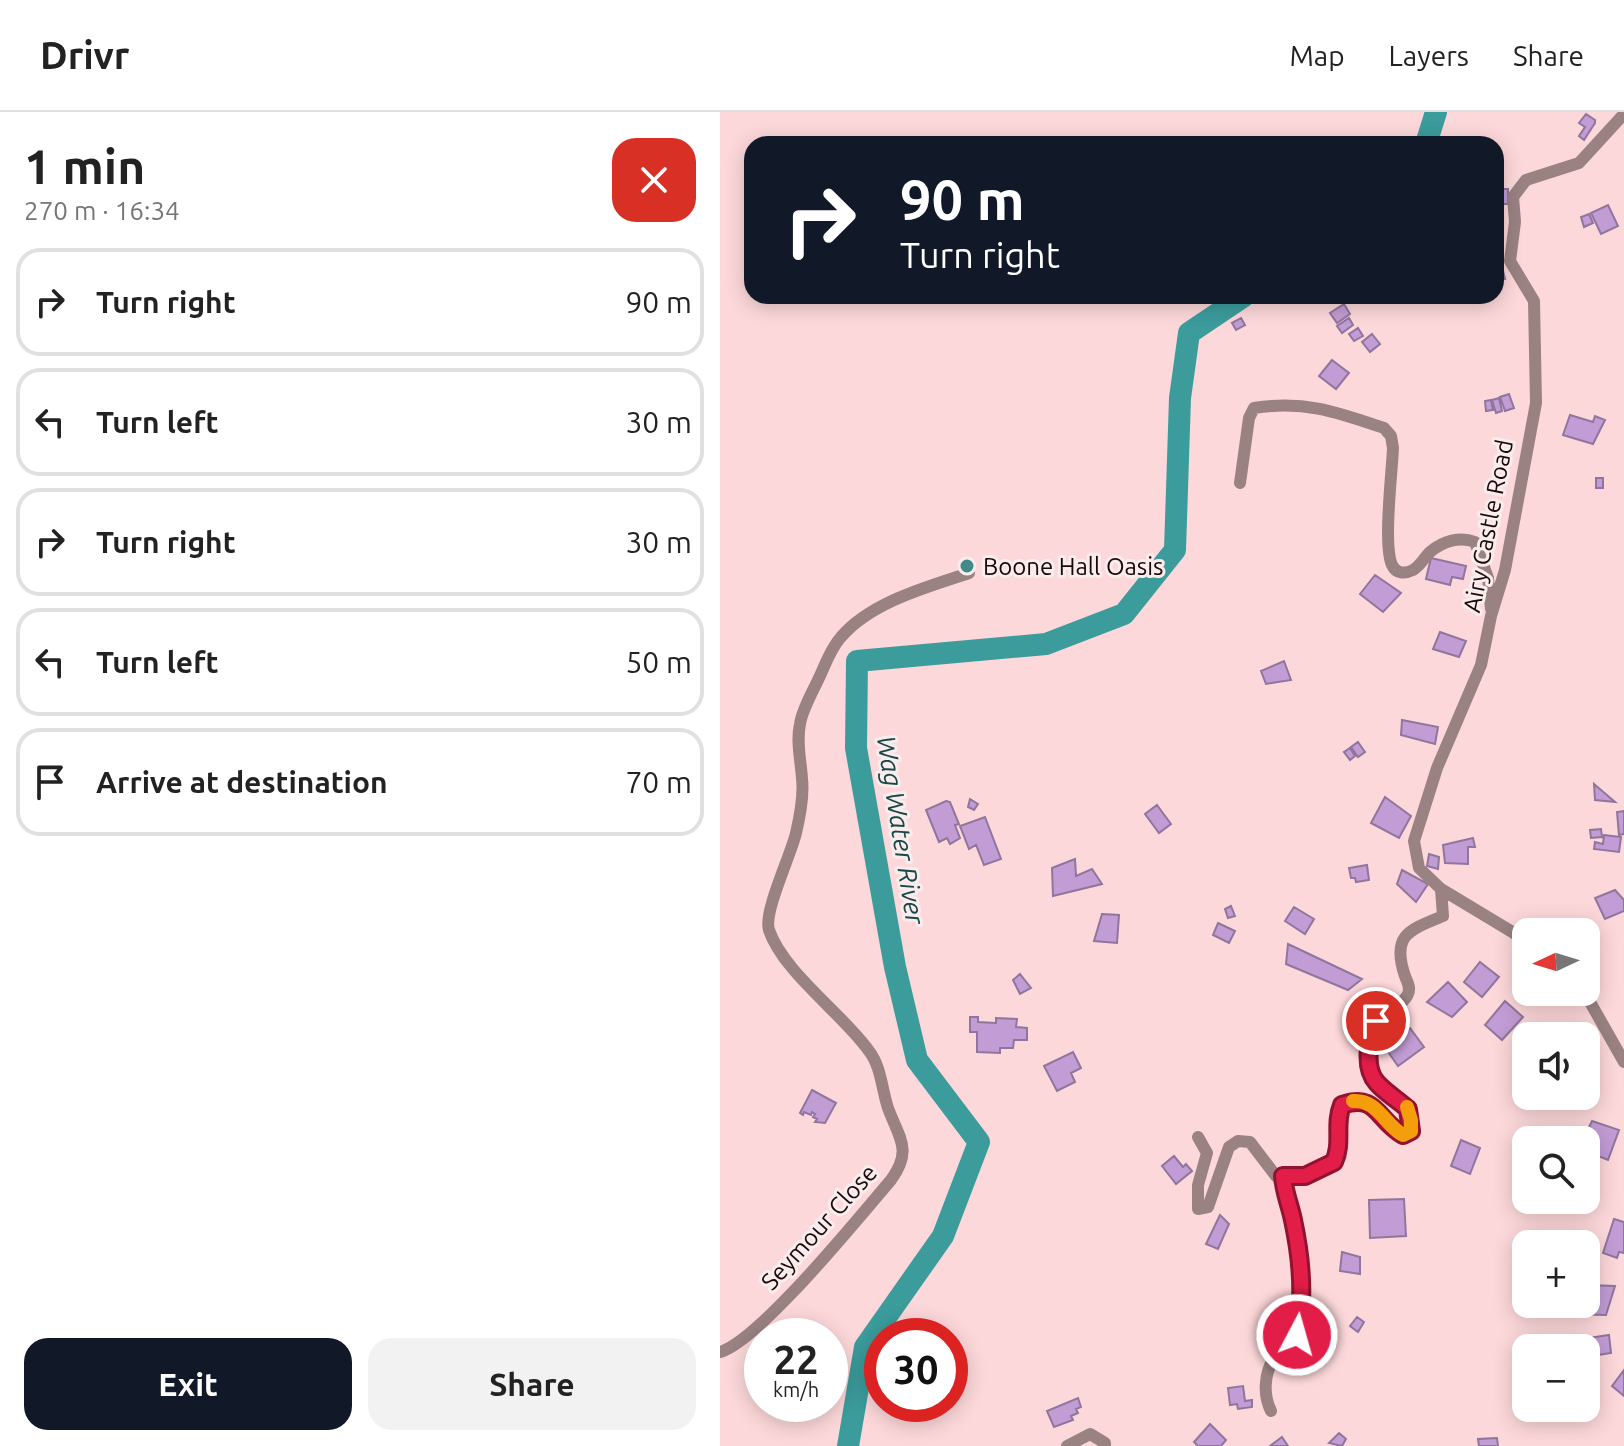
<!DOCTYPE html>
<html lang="en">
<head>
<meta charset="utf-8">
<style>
	:root { --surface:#fff; --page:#f2f2f2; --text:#222; --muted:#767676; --line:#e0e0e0; --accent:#111827 }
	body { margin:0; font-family:Ubuntu,sans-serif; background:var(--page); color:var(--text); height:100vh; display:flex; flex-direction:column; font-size:30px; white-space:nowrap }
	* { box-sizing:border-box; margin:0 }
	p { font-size:26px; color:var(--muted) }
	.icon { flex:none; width:44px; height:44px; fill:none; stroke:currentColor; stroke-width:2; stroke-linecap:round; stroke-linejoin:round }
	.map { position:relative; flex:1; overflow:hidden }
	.sheet { display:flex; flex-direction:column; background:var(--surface); width:720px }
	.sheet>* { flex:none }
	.hud { position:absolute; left:24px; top:24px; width:760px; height:168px; border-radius:24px; box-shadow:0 4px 20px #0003; background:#111827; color:#fff; overflow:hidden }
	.needle { width:52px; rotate:266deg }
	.controls { position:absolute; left:792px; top:806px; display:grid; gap:16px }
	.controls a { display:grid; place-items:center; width:88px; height:88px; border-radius:16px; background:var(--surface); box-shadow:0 4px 20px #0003; font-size:40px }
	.speed { position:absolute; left:24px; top:1206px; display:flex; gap:16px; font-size:40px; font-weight:700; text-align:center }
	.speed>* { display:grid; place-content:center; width:104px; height:104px; border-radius:50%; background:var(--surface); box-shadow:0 4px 20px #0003; line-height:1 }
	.speed small { font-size:20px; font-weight:400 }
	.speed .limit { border:12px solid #d22; background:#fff; color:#111 }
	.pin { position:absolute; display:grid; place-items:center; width:68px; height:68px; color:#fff; margin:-34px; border:4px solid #fff; border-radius:50%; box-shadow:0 2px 8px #0007 }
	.me { position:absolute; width:88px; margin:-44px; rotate:6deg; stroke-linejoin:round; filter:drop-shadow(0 0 6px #0008) }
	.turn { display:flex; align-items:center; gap:28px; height:168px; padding:0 24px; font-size:36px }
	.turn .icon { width:104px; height:104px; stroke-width:2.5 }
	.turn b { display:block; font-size:56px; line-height:68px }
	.round { display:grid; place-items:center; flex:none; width:84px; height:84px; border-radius:24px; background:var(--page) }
	.summary { display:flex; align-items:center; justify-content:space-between; height:136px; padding:0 24px }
	h1 { font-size:48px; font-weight:700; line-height:60px }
	.button { display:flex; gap:16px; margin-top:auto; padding:16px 24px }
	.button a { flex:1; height:92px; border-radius:24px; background:var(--accent); color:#fff; font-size:32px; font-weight:700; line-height:92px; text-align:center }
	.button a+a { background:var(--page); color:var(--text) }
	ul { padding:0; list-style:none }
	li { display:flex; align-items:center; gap:24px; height:108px; margin:0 16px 12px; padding:0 8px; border:4px solid var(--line); border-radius:24px }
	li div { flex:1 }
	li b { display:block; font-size:30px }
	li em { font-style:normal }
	header { display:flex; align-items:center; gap:48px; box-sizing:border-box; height:112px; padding:0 40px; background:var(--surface); border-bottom:2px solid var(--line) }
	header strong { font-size:38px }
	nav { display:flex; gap:44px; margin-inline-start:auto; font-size:28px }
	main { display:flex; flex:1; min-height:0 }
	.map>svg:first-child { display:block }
</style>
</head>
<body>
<header>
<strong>Drivr</strong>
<nav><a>Map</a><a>Layers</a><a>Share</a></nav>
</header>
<main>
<section class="sheet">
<div class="summary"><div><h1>1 min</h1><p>270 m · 16:34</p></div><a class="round" style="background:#d93025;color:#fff"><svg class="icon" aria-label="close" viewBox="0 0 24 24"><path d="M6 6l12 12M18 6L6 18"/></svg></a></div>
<ul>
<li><svg class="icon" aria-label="right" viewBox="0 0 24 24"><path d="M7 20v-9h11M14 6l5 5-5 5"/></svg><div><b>Turn right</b></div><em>90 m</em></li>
<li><svg class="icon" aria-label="left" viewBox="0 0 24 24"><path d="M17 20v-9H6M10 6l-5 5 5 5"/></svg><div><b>Turn left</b></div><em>30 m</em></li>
<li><svg class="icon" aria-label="right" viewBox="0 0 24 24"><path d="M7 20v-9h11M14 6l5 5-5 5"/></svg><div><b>Turn right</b></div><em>30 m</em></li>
<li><svg class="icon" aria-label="left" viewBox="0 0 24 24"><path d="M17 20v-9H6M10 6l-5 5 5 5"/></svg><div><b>Turn left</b></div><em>50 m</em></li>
<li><svg class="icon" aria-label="arrive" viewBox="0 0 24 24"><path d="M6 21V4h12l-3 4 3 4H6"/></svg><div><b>Arrive at destination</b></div><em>70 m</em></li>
</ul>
<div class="button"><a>Exit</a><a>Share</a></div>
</section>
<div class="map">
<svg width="904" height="1334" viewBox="0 0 904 1334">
	<rect width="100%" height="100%" fill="#fdd8da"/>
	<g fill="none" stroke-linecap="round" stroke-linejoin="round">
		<path stroke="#3c9c9c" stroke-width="22" d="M 706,32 L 716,0
			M 128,1334 L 145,1235 L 223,1124 L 259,1030 L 197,948 L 175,855 L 136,636 L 137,549 L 326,532 L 404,502 L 455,438 L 460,286 L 469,221 L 524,184"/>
	</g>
	<path fill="#c29cd4" stroke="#90759d" stroke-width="2" d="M 866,2 L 875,8 L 875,11 L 864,28 L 859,24 L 865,15 L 859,11 Z
		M 776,77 L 788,77 L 788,92 L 776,92 Z
		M 888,93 L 898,114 L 881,122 L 871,101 Z
		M 869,102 L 873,111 L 864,115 L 861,105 Z
		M 776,105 L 781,105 L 780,137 L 776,137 Z
		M 780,146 L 785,167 L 776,169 L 776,147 Z
		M 624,192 L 630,202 L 617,211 L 610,201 Z
		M 521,206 L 525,213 L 516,218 L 512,211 Z
		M 629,206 L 633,213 L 622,221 L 617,214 Z
		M 638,216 L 643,224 L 634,229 L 629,222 Z
		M 652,222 L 660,232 L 650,240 L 642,230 Z
		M 612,248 L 629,261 L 616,277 L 599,264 Z
		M 789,282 L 794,296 L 785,299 L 780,285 Z
		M 779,286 L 782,299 L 776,301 L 772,288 Z
		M 771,288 L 773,298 L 766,299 L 765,289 Z
		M 850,303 L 873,310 L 875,304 L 885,308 L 873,332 L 843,323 Z
		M 876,366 L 883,366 L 883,376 L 876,376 Z
		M 711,446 L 746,454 L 743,467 L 732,465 L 730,473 L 706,467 Z
		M 655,463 L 681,481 L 663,500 L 640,482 Z
		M 720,520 L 746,529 L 739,545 L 713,537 Z
		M 564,549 L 571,568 L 546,572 L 541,559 Z
		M 682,608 L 718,615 L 715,632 L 681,623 Z
		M 638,630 L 645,640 L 638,645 L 631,635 Z
		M 630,636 L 635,644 L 630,648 L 624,640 Z
		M 874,672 L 895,690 L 875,688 Z
		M 665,685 L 691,704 L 679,726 L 651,711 Z
		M 250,687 L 258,692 L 254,698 L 248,695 Z
		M 226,689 L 230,690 L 239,712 L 235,713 L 240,726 L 230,732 L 227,726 L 219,730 L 206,698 Z
		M 437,693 L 451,712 L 439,721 L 425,702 Z
		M 904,699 L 904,722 L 899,723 L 897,700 Z
		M 265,705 L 281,747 L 264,753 L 256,733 L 249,737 L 240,714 Z
		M 881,717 L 882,725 L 871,726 L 870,718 Z
		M 884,723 L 901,725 L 899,740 L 874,737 L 875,730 L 883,732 Z
		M 753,726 L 755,735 L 748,735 L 748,752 L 725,751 L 723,733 Z
		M 709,742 L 719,745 L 718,757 L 707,754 Z
		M 355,747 L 356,764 L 372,757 L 382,772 L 333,784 L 332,756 Z
		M 647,753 L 649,768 L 636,770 L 635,766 L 631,766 L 629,756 Z
		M 682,758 L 708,772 L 696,790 L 677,772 Z
		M 895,778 L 904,788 L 904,799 L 885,807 L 875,786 Z
		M 511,794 L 515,804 L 508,806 L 505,797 Z
		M 574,795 L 594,807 L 585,822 L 565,809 Z
		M 382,802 L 399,803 L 397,831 L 374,829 Z
		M 498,811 L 515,819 L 509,831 L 493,823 Z
		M 568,832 L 642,867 L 628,878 L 566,852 Z
		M 760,850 L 779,865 L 762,885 L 744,870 Z
		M 300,862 L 311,876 L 300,882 L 293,868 Z
		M 728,870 L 747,890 L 732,905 L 707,890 Z
		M 785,889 L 803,905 L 782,928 L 765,913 Z
		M 250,905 L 258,905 L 258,910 L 276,911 L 276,906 L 297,907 L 296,915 L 307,916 L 307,928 L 294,928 L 293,936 L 280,936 L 280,941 L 257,940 L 257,920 L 250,920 Z
		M 827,913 L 831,924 L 806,924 L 805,921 Z
		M 690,916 L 704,935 L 678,954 L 664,934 Z
		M 353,940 L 361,956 L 351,961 L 355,970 L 337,979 L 324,954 Z
		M 92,978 L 116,991 L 105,1011 L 95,1010 L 97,1007 L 93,1005 L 95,1002 L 92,1000 L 91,1003 L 84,1000 L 83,1003 L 80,1001 Z
		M 872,1009 L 899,1018 L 888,1048 L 866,1039 L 866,1028 L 863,1028 Z
		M 741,1028 L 760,1036 L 750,1062 L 731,1054 Z
		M 454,1044 L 463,1055 L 466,1052 L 472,1059 L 456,1072 L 442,1054 Z
		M 684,1087 L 686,1124 L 650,1126 L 649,1088 Z
		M 500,1103 L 509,1112 L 498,1137 L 486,1132 Z
		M 894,1107 L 904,1110 L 904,1141 L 899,1140 L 897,1146 L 883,1141 Z
		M 622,1140 L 640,1145 L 640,1162 L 620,1159 Z
		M 866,1173 L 895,1174 L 886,1203 L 850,1202 L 850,1192 L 866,1192 Z
		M 637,1205 L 644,1210 L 638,1220 L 630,1214 Z
		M 608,1210 L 609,1221 L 594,1222 L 593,1211 Z
		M 889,1223 L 891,1241 L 866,1245 L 862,1227 Z
		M 904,1258 L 904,1284 L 892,1274 Z
		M 523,1274 L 525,1289 L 532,1288 L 532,1295 L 518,1297 L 517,1292 L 510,1293 L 508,1276 Z
		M 358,1286 L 361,1295 L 356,1297 L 358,1301 L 351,1304 L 353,1308 L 334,1315 L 327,1299 Z
		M 490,1312 L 506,1328 L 501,1334 L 478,1334 L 474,1330 Z
		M 619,1321 L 626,1327 L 622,1334 L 609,1331 Z
		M 562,1325 L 568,1334 L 550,1334 Z
		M 777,1326 L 778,1334 L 759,1334 L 758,1327 Z"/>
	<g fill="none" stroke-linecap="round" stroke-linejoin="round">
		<path stroke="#9a8283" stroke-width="12" d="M 520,371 L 529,306 L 534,296 C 585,288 617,300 664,316 L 671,324 L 673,336 C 672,361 663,433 672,453 C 676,462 685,462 693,458 C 700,454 704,446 710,440 C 723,429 740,424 755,430 L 768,466 L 771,497
			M 806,832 L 794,821 L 721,777 L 699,756 L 694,729 L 717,656 L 761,553 L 771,504 L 785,458 L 816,291 L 814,189 L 790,149 L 795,110 L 793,85 L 806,68 L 859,51 L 904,2
			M 858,880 L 870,890 L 904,950
			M 478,1025 L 487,1041 L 478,1073 L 478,1097 L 488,1095 L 509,1035 L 518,1029 L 530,1030 L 556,1064 C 577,1065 613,1063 619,1039 C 623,1024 615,1009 622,993 C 659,981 656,1009 683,1023 L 691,1019 L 688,997 C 679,989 661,979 654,969 C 644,953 647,918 661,905 C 669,898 684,892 688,882 C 691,875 687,870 685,864 C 671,823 689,818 723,804 L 721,777
			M 0,1240 C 39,1229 140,1104 171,1068 C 193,1038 179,1026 168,996 C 162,978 161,954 149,939 C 123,902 63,860 49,818 C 43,801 71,743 76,721 C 80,704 84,684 82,667 C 81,649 76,630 80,612 C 82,598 92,581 98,568 C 105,554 110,537 121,525 C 151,490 207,475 249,461
			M 551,1299 C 543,1283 544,1262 554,1246 C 561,1234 574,1234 578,1218 C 588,1182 579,1137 571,1101 C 569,1088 564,1077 563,1064
			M 347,1334 L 370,1322 L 385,1331 L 385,1334"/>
	</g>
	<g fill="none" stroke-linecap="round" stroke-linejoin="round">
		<g stroke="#92132f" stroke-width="20">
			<path id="route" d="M 577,1223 C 585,1185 581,1145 573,1108 C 570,1093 564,1080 563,1064 L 585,1064 L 614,1050 C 623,1030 614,1013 622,993 C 658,981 656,1008 683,1023 L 691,1019 L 688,997 C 678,988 666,981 657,971 C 643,956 649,926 656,909"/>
		</g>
		<use href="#route" stroke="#e11d48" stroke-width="14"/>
		<path stroke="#f59e0b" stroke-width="14" d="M 633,989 C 657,987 665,1013 683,1023 L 691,1019 L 691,1008 L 687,995"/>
	</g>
	<circle fill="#428a8a" stroke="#f9eced" stroke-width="3" cx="247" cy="454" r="8"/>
	<g text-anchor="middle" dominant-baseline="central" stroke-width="6" stroke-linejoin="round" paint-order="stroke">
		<g font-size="24" fill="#1b080a" stroke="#f9eced">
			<text transform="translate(768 414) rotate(-79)">Airy Castle Road</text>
			<text transform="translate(99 1115) rotate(-48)">Seymour Close</text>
		</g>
		<g font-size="24" fill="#1b080a" stroke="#f9eced" text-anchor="start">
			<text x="263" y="454">Boone Hall Oasis</text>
		</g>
		<g font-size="26" font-style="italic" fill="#1b4646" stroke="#f9eced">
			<text transform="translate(181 718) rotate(81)">Wag Water River</text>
		</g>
	</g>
</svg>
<div class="controls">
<a><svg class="needle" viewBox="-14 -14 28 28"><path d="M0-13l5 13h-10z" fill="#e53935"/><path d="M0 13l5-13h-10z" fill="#767676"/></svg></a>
<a><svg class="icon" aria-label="sound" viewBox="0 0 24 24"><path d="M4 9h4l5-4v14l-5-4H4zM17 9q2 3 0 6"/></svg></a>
<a><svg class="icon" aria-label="search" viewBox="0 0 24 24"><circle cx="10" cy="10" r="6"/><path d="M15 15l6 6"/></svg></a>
<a>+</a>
<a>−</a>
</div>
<div class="speed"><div>22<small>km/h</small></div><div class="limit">30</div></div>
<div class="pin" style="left:656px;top:909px;background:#d93025"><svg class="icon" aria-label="arrive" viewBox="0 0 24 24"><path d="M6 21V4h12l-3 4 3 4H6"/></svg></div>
<svg class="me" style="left:577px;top:1223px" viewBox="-20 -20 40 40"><circle r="17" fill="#e11d48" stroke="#fff" stroke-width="3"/><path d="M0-11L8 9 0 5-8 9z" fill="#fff"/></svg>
<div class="hud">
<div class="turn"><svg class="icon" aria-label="right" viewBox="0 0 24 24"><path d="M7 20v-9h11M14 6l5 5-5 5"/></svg><div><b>90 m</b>Turn right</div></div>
</div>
</div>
</main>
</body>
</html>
